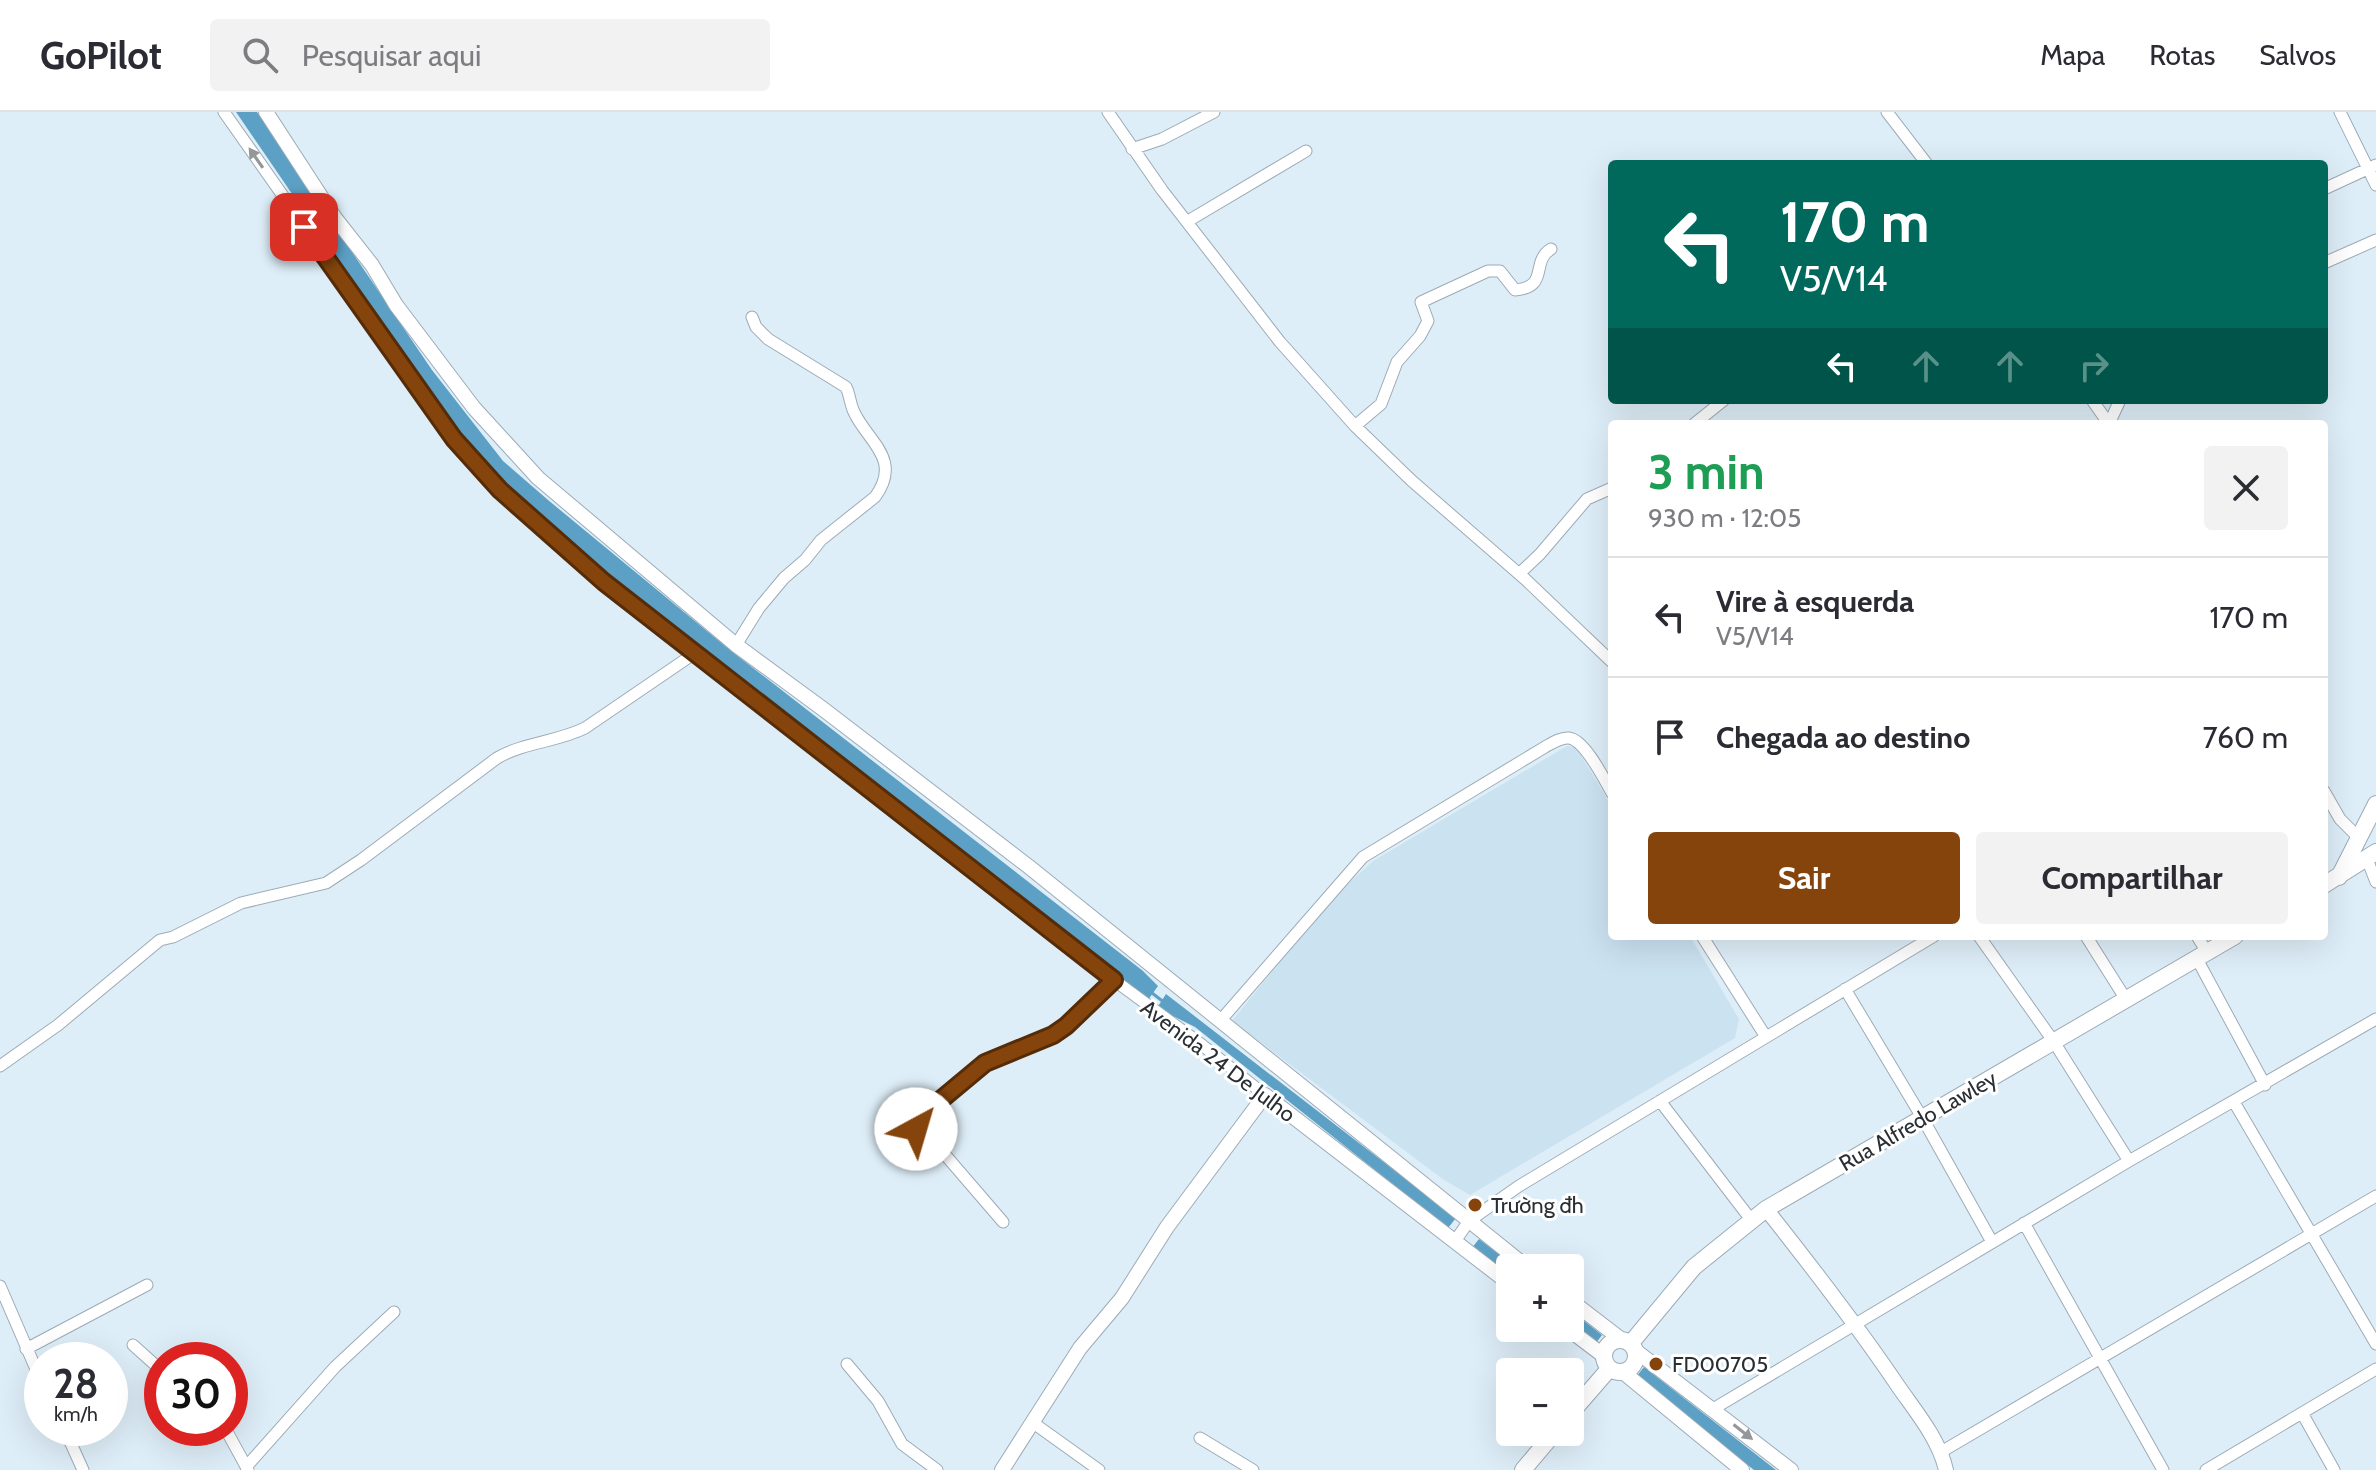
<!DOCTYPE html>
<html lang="pt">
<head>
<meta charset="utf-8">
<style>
	:root { --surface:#fff; --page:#f2f2f3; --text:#2b2b33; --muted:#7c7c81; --line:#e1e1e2; --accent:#84440c }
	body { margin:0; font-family:Cabin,sans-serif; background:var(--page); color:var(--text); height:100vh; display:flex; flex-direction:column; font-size:30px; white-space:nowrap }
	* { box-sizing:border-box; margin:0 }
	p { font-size:26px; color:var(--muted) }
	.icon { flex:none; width:44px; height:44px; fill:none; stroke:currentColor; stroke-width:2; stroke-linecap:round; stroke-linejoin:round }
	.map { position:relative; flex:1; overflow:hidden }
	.sheet { position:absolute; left:1608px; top:308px; width:720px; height:520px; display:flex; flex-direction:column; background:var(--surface); border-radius:8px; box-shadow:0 8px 32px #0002 }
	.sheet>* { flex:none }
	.hud { position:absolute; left:1608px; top:48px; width:720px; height:244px; border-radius:8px; box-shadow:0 8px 32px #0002; background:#00695c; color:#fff; overflow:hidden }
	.controls { position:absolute; left:1496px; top:1142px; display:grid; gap:16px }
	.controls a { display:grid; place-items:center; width:88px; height:88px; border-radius:8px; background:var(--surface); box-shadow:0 8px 32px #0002; font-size:40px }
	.speed { position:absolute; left:24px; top:1230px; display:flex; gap:16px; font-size:40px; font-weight:700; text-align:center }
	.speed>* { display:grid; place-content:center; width:104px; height:104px; border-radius:50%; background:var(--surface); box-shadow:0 8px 32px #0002; line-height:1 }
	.speed small { font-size:20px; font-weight:400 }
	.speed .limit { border:12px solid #d22; background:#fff; color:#111 }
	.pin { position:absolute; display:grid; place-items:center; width:68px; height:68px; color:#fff; margin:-34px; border-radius:16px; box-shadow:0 4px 12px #0006 }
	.me { position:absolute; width:88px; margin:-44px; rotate:39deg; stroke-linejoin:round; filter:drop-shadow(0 0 6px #0008) }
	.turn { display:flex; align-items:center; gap:28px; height:168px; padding:0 40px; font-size:36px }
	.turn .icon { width:104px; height:104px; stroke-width:2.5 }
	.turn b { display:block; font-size:56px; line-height:68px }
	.lanes { display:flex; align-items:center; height:76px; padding:0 40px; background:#0003; justify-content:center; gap:40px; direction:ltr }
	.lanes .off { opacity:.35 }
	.round { display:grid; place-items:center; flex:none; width:84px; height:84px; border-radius:8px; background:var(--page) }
	.summary { display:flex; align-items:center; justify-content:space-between; height:136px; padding:0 40px }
	h1 { font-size:48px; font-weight:800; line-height:60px; color:#1e9e55 }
	.cta { display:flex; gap:16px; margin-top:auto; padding:16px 40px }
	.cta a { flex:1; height:92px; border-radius:8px; background:var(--accent); color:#fff; font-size:32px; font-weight:800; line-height:92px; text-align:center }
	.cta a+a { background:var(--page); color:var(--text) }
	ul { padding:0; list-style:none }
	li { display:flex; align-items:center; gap:24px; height:120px; padding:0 40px; border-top:2px solid var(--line) }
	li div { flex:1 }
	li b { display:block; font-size:30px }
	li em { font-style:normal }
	header { display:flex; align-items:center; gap:48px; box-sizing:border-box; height:112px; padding:0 40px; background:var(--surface); border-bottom:2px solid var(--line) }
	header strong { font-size:38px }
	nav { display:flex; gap:44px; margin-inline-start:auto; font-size:28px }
	.search { width:560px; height:72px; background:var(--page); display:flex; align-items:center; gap:20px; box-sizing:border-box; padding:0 28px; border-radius:8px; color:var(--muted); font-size:30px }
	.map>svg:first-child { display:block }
</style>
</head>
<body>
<header>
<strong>GoPilot</strong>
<div class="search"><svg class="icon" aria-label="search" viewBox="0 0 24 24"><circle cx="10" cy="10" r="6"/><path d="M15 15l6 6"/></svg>Pesquisar aqui</div>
<nav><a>Mapa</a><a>Rotas</a><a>Salvos</a></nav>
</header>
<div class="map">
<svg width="2376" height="1358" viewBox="0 0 2376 1358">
	<rect width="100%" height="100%" fill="#deeef8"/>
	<path fill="#cbe2f1" d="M 1567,634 L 1576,635 L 1612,695 L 1612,824 L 1690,824 L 1739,907 L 1735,926 L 1470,1083 L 1444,1068 L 1232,909 L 1326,792 L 1373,749 Z"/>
	<path fill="#5ca0c5" d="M 236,0 L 257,0 L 432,258 L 503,349 L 548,388 L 730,538 L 1143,859 L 1158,874 L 1148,888 L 607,466 L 511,383 L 453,317 Z
		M 1166,882 L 1456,1106 L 1448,1116 L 1195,915 L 1157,896 Z
		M 1479,1127 L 1517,1156 L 1510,1156 L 1510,1167 L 1471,1137 Z
		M 1570,1198 L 1602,1223 L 1596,1231 L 1570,1211 Z
		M 1644,1255 L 1776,1358 L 1754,1358 L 1636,1265 Z"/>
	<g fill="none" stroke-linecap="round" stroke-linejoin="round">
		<path stroke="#5ca0c5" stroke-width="3" d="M 1152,881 L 1165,891"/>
		<g stroke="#9cabb5" stroke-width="13">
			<path id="minor" d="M 224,0 L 454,327 L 500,378 L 604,470 L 1114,868
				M 1108,0 L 1162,78 L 1280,230 L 1355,314 L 1412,369 L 1525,467 L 1612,550
				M 1887,0 L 1927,52
				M 2340,0 L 2376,73
				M 1132,37 L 1162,27 L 1214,0
				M 2324,77 L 2376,53
				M 1188,109 L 1306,39
				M 2324,151 L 2376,128
				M 2092,288 L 2109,312
				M 1694,312 L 1724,288
				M 2109,312 L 2120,288
				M 1355,314 L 1381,292 L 1397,250 L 1420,224 L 1428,209 L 1421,190 L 1488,159 L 1500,159 L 1515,178 C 1550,175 1530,150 1551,137
				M 1519,462 L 1540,442 L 1587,387 L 1612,376
				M 736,533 L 759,496 L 784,466 L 805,448 L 821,428 L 875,385 C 903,347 867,329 854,300 C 850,292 850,283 846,275 L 768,227 L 756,215 L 752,205
				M 2324,679 L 2340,707 L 2359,726
				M 2367,747 L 2376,770
				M 1702,824 L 1766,925
				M 1979,824 L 2054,930 L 2129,1049
				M 2086,824 L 2127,889
				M 2197,824 L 2207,840
				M 2197,847 L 2265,973
				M 1845,877 L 1923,1007 L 1992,1130
				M 1220,909 L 1363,745 L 1545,635 C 1552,631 1561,625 1569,626 C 1585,628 1604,667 1612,681
				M 0,954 L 58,913 L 160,828 L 173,825 L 241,791 L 326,771 L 361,748 L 497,646 C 525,630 557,630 585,616 L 695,541
				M 1660,989 L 1752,1109
				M 2234,990 L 2376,1232
				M 1003,1110 L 941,1038 L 916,1017 C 936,987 965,960 998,945 C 1017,936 1037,931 1055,921 C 1078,908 1097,888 1114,868 L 1202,933 L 1265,983
				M 2024,1111 L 2163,1358
				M 1455,1129 L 1469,1109 L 1519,1074 L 1934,824
				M 0,1174 L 42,1271
				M 133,1233 L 162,1259
				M 26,1237 L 147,1173
				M 847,1252 L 878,1289 L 902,1332 L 937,1358
				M 1713,1297 L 2129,1049 L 2376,907
				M 2302,1301 L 2334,1358
				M 1032,1310 L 1099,1358
				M 64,1316 L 83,1358
				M 225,1316 L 248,1358
				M 1200,1326 L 1253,1358
				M 1941,1340 L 2376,1084
				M 246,1355 L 335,1255 L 394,1200
				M 2206,1358 L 2376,1257"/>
		</g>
		<g stroke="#9cabb5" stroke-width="16">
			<path id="tertiary" d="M 266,0 L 335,106 L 372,153 L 396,193 L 474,296 L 538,366 L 736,533 L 823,597 L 1028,754 L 1528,1156
				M 1766,1097 C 1812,1155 1857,1213 1898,1274 C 1916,1300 1939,1327 1946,1358
				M 1570,1188 L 1622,1228
				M 1567,1216 L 1604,1244
				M 1636,1239 L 1791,1358
				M 1623,1260 L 1742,1358
				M 1002,1358 L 1080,1236 L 1122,1186 L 1167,1115 L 1265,983 L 1510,1172"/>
		</g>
		<g stroke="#9cabb5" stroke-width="18">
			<path id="secondary" d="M 2339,765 L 2376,692
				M 2324,773 L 2376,740
				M1604 1244a16 16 0 1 1 32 0a16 16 0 1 1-32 0Z
				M 1631,1231 L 1694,1155 L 1766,1097 L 2235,824
				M 1570,1302 L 1609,1257
				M 1523,1358 L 1555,1320"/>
		</g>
		<use href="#minor" stroke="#fff" stroke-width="11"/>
		<use href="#tertiary" stroke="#fff" stroke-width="14"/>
		<use href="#secondary" stroke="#fff" stroke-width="16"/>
	</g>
	<defs><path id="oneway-solid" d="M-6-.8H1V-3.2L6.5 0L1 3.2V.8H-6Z" transform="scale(2)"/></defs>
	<g fill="#949799">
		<use href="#oneway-solid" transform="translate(256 46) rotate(-125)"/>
		<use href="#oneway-solid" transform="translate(1743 1320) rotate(38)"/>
	</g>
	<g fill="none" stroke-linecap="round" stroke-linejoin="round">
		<g stroke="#562c08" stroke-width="20">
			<path id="route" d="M 304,115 L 454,327 L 500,378 L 604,470 L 1114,868 L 1066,914 L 1053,923 L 985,951 L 931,996 L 916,1017"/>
		</g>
		<use href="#route" stroke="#84440c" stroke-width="14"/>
	</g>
	<g fill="#84440c" stroke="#fff" stroke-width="3">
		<circle cx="1475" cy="1093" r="8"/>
		<circle cx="1656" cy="1252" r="8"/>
	</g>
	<g text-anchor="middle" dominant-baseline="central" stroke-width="6" stroke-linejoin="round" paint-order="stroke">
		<g font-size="22" fill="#292f33" stroke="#fff">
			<text transform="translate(1218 949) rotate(37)">Avenida 24 De Julho</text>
			<text transform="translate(1918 1009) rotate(-30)">Rua Alfredo Lawley</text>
		</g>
		<g font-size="22" fill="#292f33" stroke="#fff" text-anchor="start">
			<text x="1491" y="1093">Trường đh</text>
			<text x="1672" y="1252">FD00705</text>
		</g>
	</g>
</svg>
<div class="controls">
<a>+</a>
<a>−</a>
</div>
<div class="speed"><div>28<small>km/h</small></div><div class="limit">30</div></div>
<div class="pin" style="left:304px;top:115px;background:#d93025"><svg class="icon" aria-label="arrive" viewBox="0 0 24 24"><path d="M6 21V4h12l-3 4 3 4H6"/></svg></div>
<svg class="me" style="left:916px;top:1017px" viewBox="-20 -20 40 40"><circle r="19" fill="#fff"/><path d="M0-13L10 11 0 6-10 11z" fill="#84440c"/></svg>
<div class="hud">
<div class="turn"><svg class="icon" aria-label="left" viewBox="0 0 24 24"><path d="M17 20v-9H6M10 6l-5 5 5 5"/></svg><div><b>170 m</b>V5/V14</div></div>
<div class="lanes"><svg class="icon" aria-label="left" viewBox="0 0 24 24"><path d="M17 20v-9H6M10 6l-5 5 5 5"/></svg><svg class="icon off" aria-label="ahead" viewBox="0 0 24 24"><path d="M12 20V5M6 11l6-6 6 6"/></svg><svg class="icon off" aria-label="ahead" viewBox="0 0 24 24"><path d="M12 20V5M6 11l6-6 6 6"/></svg><svg class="icon off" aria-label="right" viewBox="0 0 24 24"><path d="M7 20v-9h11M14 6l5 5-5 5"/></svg></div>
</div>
<section class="sheet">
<div class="summary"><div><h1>3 min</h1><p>930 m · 12:05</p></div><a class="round"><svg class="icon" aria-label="close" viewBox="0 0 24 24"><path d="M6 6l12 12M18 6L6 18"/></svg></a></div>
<ul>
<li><svg class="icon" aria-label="left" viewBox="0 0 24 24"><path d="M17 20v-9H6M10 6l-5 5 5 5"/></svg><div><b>Vire à esquerda</b><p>V5/V14</p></div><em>170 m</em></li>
<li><svg class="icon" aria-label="arrive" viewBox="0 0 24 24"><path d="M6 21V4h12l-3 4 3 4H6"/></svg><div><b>Chegada ao destino</b></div><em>760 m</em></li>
</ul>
<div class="cta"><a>Sair</a><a>Compartilhar</a></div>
</section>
</div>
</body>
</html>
